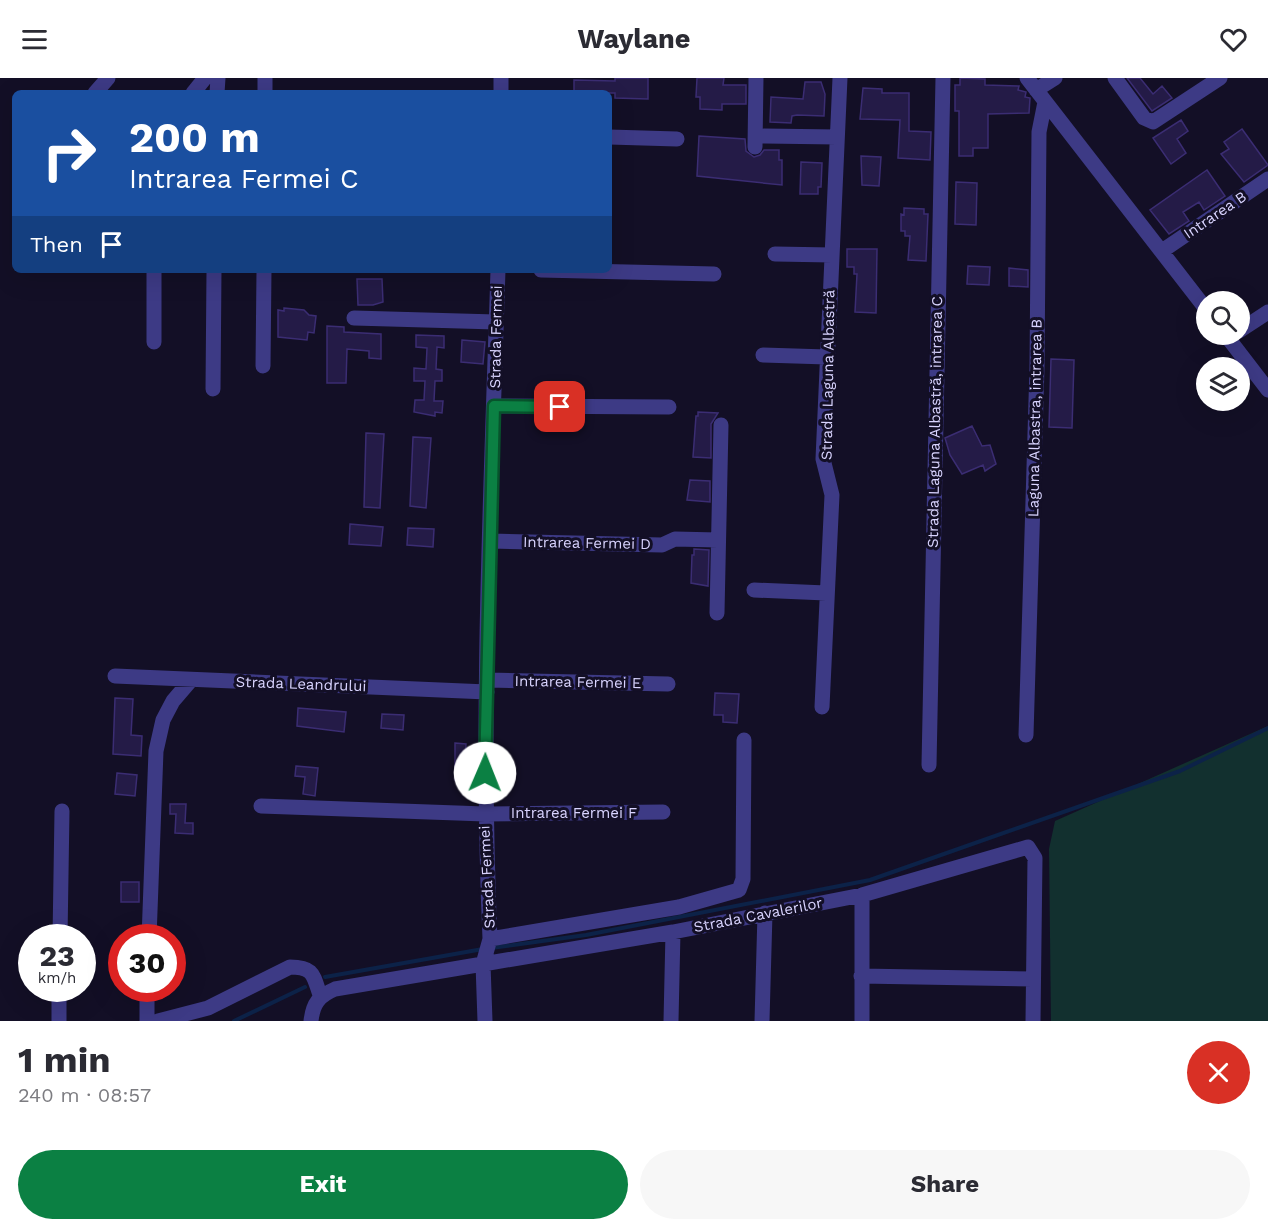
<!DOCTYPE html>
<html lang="en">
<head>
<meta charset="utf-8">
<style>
	:root { --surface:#fff; --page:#f7f7f7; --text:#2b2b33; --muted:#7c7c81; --accent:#0b8043 }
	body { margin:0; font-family:"Work Sans",sans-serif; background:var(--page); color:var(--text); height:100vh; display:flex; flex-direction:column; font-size:22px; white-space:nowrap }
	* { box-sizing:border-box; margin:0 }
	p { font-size:20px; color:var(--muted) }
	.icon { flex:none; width:33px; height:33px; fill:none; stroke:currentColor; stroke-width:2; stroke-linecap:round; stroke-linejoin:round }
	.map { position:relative; height:943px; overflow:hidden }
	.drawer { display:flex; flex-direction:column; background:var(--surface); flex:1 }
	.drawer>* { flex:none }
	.top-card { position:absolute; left:12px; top:12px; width:600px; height:183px; border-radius:9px; box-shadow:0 6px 24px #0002; background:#1a4fa0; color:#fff; overflow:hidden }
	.controls { position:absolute; left:1196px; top:213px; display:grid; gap:12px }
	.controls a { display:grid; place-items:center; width:54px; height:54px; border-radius:50%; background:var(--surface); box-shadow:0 6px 24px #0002; font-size:30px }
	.speed { position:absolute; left:18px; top:846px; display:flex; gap:12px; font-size:30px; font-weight:700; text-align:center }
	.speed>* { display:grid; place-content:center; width:78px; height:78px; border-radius:50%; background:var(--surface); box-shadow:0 6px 24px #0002; line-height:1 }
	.speed small { font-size:15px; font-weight:400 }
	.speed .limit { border:9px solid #d22; background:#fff; color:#111 }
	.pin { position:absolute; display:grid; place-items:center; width:51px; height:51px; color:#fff; margin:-26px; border-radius:12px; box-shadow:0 3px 9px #0006 }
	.me { position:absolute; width:66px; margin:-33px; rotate:1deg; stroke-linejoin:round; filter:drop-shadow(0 0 4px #0008) }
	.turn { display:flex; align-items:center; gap:21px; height:126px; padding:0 18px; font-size:27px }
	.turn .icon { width:78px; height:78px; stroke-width:2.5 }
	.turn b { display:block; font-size:42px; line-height:51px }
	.then { display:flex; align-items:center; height:57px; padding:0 18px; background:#0003; gap:12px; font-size:22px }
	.round { display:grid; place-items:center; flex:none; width:63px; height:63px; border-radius:32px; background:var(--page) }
	.headline { display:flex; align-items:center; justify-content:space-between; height:102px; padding:0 18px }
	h1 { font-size:36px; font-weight:700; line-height:45px }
	.primary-button { display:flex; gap:12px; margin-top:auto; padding:12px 18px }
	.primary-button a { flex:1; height:69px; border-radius:36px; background:var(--accent); color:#fff; font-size:24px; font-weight:700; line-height:69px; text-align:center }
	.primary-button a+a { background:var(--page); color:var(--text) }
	header { display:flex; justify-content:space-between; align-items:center; height:78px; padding:0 18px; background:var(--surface); font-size:27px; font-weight:700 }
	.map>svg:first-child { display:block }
</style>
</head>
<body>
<header><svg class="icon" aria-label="menu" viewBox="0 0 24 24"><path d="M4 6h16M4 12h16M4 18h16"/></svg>Waylane<svg class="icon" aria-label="heart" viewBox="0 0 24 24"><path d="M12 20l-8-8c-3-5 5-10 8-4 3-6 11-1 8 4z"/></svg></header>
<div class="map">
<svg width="1268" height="943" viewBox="0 0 1268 943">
	<rect width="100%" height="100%" fill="#130f26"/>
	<path fill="#12302f" d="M 1268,648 L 1268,943 L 1051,943 L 1049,771 L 1055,743 Z"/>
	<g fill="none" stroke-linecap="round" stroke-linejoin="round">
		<path stroke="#0c2248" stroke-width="4" d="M 491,870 L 586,857 L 870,802 L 1180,693 L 1268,650
			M 325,899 L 483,871
			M 234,943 L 305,909"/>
	</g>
	<path fill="#241b47" stroke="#3b2d73" stroke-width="1.5" d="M 615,0 L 648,0 L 648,21 L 615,20 L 615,15 L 574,15 L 574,2 L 615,3 Z
		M 697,0 L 724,0 L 723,7 L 746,7 L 746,26 L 722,26 L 722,32 L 700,31 L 700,19 L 696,19 Z
		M 960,0 L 985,1 L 985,7 L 1019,8 L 1018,12 L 1026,14 L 1025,19 L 1030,20 L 1029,35 L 988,36 L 988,70 L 973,70 L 973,78 L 959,78 L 959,33 L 955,33 L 955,7 L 960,7 Z
		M 1127,0 L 1140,0 L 1153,16 L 1162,8 L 1172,20 L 1152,33 Z
		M 805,4 L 821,4 L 825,16 L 824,38 L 797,37 L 792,38 L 791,45 L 770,44 L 771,19 L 803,21 Z
		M 863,10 L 882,11 L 882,15 L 909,15 L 909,53 L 931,54 L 930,82 L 898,80 L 900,42 L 860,41 Z
		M 1181,42 L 1188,53 L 1177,61 L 1186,75 L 1171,86 L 1153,60 Z
		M 1242,51 L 1268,87 L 1244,104 L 1221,76 L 1229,71 L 1224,64 Z
		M 699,58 L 745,61 L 746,73 L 754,79 L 760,77 L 764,72 L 779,72 L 779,82 L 782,82 L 782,107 L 697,98 Z
		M 861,78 L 881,79 L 879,108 L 862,107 Z
		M 801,84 L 822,85 L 821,109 L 818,109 L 818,116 L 800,116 Z
		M 1207,92 L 1225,118 L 1204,132 L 1199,124 L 1183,134 L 1189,143 L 1169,156 L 1150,132 Z
		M 956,104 L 977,105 L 976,147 L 955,146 Z
		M 904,130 L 924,131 L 924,136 L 928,136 L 926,183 L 908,182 L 910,158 L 905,158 L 905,153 L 901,153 L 901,136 L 904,137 Z
		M 847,171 L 877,171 L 876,235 L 855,234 L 857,196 L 854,196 L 854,189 L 847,189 Z
		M 968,188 L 990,189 L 989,207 L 967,206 Z
		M 1009,190 L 1028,192 L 1028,209 L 1009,208 Z
		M 357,201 L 382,201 L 383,224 L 373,227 L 358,227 Z
		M 284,230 L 304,232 L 309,237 L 316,238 L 314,255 L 308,254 L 307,262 L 278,259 L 278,232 L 284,233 Z
		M 327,248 L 344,249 L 344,254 L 381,256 L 381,281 L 369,280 L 369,273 L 347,271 L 346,305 L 327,305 Z
		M 416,257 L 444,258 L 444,270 L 437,269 L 436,291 L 442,292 L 442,303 L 435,303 L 434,323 L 443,323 L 442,335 L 435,334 L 435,338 L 414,334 L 415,322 L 424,322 L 425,303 L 414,303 L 414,290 L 426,291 L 427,270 L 416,269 Z
		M 462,262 L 485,264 L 483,286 L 461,284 Z
		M 1051,281 L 1074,282 L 1072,350 L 1049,349 Z
		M 698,334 L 718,335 L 711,346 L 711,380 L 693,379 L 696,338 L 698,338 Z
		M 972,348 L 982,368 L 990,367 L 996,386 L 985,393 L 983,387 L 962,396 L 950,377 L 945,360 Z
		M 366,355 L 384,356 L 380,430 L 364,429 Z
		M 413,359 L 431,360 L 426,430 L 410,428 Z
		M 690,402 L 710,403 L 710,424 L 687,422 Z
		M 350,446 L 383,449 L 381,468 L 349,466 Z
		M 408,450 L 434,451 L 433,469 L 407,467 Z
		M 694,471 L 709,472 L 708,508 L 691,505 L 692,477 L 694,477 Z
		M 715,615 L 739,616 L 737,645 L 723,644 L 723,637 L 714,637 Z
		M 115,620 L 133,621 L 131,657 L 142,658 L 141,678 L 113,676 Z
		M 298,630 L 346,634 L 344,654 L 297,648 Z
		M 382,636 L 404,637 L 403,652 L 381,650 Z
		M 455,665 L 466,666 L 464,702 L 455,702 Z
		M 296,688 L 318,690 L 315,718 L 303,716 L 305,699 L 295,698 Z
		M 117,695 L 137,697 L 135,718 L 115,716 Z
		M 170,726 L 186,726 L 185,745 L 193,745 L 193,756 L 175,755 L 176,736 L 170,736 Z
		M 121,804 L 139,804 L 139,824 L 121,824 Z"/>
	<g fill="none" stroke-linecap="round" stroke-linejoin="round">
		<path stroke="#3d3a85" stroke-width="15" d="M 1027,0 L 1206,231
			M 1115,0 L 1144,40 L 1153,44 L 1220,0
			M 1036,12 L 1055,0
			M 95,15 L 108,0
			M 193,15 L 205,0
			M 217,15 L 218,0
			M 265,15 L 265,0
			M 501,15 L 501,0
			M 764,58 L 837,59
			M 609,59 L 677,61
			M 755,69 L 756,0
			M 1162,173 L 1268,101
			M 775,176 L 832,177
			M 541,192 L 714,196
			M 354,240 L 496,244
			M 1239,253 L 1268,234
			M 1225,256 L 1268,312
			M 154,264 L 154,192
			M 763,277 L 827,279
			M 263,288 L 264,192
			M 213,311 L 214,192
			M 494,328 L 669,329
			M 491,463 L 662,467 L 675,461 L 718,462
			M 754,512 L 826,515
			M 717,535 L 721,347
			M 115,598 L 487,614
			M 488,602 L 668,606
			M 822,629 L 832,417 L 823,381 L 840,0
			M 1026,657 L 1037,289 L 1039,54 L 1045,24
			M 929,687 L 943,0
			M 261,728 L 485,736 L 663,734
			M 60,860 L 62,733
			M 149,860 L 156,673 L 163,642 L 173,623 L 191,602
			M 490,861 L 679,829 L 739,812 L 743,801 L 744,662
			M 861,898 L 1033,901
			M 147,910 L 147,943
			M 59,943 L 59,910
			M 158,943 L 208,930 L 290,889 C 314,889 313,897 320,917
			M 311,943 C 313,925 319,918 335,911 L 483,886 L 490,861 C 480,638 491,415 498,192
			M 485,943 L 483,886 L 673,854 L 862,817 L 1028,769 L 1035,780 L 1033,943
			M 671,943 L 673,854
			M 762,943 L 765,835
			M 862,943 L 862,817"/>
	</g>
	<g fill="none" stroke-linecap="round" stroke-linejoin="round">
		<g stroke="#07532c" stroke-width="15">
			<path id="route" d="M 485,695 L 494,328 L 560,329"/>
		</g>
		<use href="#route" stroke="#0b8043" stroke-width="10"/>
	</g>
	<g text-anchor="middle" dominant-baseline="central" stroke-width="6" stroke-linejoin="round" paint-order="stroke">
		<g font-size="15" fill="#d9d4ff" stroke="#130f26">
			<text transform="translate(1215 137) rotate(-34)">Intrarea B</text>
			<text transform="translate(496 259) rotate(-89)">Strada Fermei</text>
			<text transform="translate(828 297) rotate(-89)">Strada Laguna Albastră</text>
			<text transform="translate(1035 340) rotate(-89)">Laguna Albastra, intrarea B</text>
			<text transform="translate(935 344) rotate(-89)">Strada Laguna Albastră, intrarea C</text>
			<text transform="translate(587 465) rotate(1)">Intrarea Fermei D</text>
			<text transform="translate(578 604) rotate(1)">Intrarea Fermei E</text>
			<text transform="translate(301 606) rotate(2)">Strada Leandrului</text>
			<text x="574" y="735">Intrarea Fermei F</text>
			<text transform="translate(487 799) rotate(-93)">Strada Fermei</text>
			<text transform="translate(758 837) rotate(-11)">Strada Cavalerilor</text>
		</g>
	</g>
</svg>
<div class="controls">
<a><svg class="icon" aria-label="search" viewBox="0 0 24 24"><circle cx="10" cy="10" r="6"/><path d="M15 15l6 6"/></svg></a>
<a><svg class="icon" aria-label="layers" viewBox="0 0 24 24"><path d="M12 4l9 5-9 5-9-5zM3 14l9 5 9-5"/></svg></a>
</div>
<div class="speed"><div>23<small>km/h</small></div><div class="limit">30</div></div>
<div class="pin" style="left:560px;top:329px;background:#d93025"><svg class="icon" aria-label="arrive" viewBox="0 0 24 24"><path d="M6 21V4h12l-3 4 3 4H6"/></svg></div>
<svg class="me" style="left:485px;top:695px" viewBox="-20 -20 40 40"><circle r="19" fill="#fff"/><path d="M0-13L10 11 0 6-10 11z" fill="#0b8043"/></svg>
<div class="top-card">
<div class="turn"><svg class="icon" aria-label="right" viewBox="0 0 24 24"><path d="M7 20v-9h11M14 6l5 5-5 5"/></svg><div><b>200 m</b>Intrarea Fermei C</div></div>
<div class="then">Then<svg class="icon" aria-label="arrive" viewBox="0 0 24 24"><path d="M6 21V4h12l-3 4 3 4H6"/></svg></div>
</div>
</div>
<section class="drawer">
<div class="headline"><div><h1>1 min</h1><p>240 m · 08:57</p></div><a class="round" style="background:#d93025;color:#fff"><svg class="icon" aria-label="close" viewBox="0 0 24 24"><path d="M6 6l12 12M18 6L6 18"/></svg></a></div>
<div class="primary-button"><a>Exit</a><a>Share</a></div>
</section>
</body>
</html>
